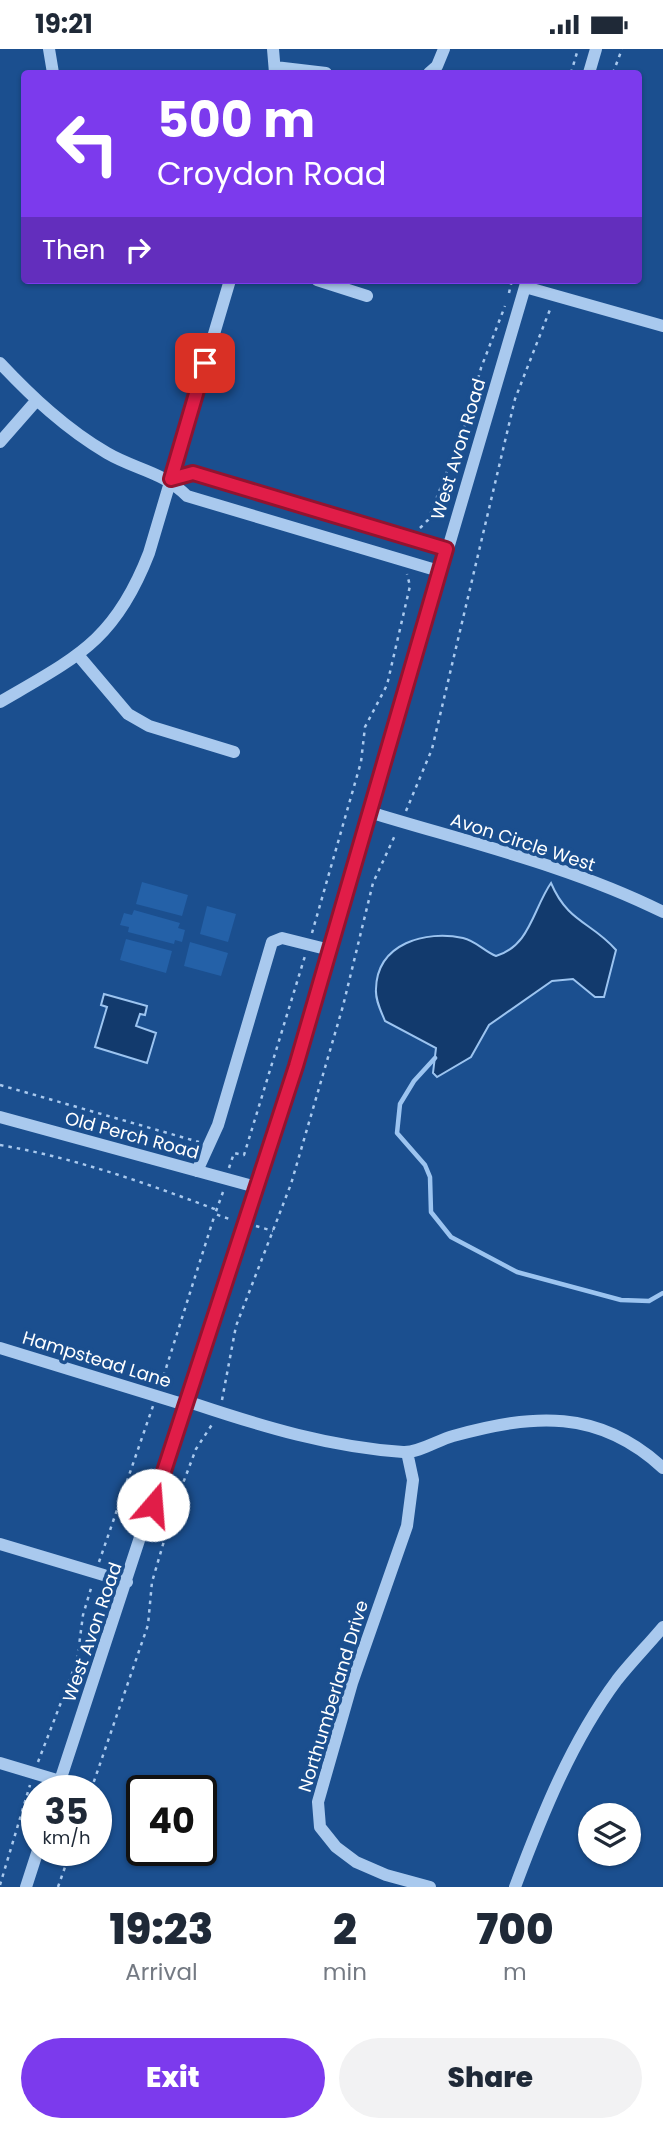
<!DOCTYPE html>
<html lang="en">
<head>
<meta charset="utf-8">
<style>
	:root { --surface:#fff; --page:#f2f2f3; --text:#1f2937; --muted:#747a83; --accent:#7c3aed }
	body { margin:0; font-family:Poppins,sans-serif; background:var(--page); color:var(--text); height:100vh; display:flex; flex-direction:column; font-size:26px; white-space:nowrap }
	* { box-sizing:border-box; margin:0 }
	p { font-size:23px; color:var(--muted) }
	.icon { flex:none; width:38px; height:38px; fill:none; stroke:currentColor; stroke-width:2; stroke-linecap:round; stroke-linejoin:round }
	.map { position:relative; height:1838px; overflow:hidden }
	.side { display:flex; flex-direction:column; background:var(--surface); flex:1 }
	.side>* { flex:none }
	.banner { position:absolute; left:21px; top:21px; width:621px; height:214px; border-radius:7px; box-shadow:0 2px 5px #0004; background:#7c3aed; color:#fff; overflow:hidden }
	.tools { position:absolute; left:578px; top:1754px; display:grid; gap:14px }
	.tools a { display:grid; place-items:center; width:63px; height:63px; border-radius:50%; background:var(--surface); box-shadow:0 2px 5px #0004; font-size:35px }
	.speed { position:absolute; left:21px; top:1726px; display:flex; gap:14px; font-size:35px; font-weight:700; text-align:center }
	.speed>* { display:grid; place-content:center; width:91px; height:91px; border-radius:50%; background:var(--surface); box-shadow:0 2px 5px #0004; line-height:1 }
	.speed small { font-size:18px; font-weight:400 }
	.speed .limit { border:4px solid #111; border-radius:10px; background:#fff; color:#111 }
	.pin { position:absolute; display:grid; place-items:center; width:60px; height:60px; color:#fff; margin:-30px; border-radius:14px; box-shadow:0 4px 10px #0006 }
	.me { position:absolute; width:77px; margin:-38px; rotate:18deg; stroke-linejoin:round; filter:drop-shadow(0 0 5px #0008) }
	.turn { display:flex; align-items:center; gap:24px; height:147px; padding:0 21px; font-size:32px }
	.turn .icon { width:91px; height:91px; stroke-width:2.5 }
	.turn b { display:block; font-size:49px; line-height:60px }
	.then { display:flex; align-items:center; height:66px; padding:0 21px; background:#0003; gap:14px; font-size:26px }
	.eta { display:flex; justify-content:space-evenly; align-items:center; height:119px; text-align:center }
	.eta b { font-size:42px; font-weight:800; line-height:49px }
	.button { display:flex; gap:14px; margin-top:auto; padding:14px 21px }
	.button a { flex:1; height:80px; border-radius:42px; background:var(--accent); color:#fff; font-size:28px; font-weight:800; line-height:80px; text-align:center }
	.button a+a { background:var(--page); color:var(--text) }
	.status { display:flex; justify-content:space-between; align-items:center; height:49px; padding:0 35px; background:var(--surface); direction:ltr }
	.status svg { height:19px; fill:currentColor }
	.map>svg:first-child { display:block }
</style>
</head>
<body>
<div class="status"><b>19:21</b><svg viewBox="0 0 49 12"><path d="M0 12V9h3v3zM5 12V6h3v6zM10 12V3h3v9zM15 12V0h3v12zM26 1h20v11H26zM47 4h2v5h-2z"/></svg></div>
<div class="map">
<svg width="663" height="1838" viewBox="0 0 663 1838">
	<rect width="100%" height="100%" fill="#1b4f8f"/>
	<path fill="#2461a8" d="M 142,833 L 188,846 L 182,867 L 136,855 Z
		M 207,857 L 236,865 L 228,893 L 200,885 Z
		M 134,861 L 180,874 L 178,879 L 185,881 L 182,893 L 175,891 L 174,895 L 128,883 L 129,878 L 120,876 L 124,864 L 132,866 Z
		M 126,890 L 172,902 L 166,924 L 120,911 Z
		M 190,893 L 228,904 L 221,927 L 184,917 Z"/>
	<path fill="#123a6d" stroke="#9cc4f0" stroke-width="2" d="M 551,834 C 568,874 592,873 616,901 L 604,948 L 595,948 L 573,930 L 552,932 L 489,976 L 471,1008 L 437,1028 L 433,1024 L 436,999 L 385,972 C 381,962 375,951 376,940 C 377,894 426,881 463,889 C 476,892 484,902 496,907 C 530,897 533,860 551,834 Z
		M 104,945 L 147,957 L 145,966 L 140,965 L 136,977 L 156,984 L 147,1014 L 95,998 L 107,958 L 101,956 Z"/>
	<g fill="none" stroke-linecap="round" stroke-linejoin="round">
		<path stroke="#9cc4f0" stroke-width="4.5" d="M 435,1009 L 414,1032 L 400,1055 L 397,1084 L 425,1116 L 430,1128 L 431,1163 L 451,1188 L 517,1223 L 621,1251 L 649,1252 L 663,1244"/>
		<path stroke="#a9c9ee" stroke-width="2.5" stroke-dasharray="3.5 5" stroke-linecap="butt" d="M 571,24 L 578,0
			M 613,24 L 622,0
			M 509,244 L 512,231
			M 420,479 L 428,471 L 467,371 L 481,319 L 505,257
			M 406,762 L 432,700 L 515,350 L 551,258
			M 312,884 L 361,713 L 365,678 L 387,636 L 410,537 L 407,525
			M 0,1036 L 199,1093
			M 0,1096 C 75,1109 146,1134 217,1161
			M 229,1119 L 234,1104 L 244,1106 L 305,907
			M 223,1143 L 215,1165 L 232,1171
			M 256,1177 L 273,1182
			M 161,1335 L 215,1165
			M 222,1351 L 236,1277 L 291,1135 L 343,957 L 373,834 L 396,784
			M 99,1513 L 153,1357
			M 38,1713 L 77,1612 L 83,1566 L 92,1536
			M 91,1741 L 148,1576 L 152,1533 L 174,1458 L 196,1400 L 213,1374
			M 0,1836 L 30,1736
			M 58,1838 L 71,1801"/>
		<path stroke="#a9c9ee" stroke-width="12" d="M 49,0 L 53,24
			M 273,0 L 275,24
			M 275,18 L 326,24
			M 429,24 L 437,17 L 444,0
			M 589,24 L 596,0
			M 317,231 L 367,247
			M 525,238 L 663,277
			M 0,314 C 32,348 66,380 107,404 C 136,421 162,422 187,447 L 439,522
			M 0,393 L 36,352
			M 171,430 L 193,424 L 446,500
			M 78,606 L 128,665 L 149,677 L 234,703
			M 0,653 C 77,608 115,592 149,504 L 230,231
			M 369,763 C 467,793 571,817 663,863
			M 0,1068 L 256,1138
			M 197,1122 L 218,1076 L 272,893 L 282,889 L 330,901
			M 0,1299 L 179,1354 L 195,1355 C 264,1378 330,1398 403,1403 C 419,1404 438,1391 453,1387 C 533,1365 598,1359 663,1419
			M 407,1403 L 413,1431 L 407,1477 L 352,1634 L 318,1753 L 320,1778 L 336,1798 L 356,1813 L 386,1826 L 430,1838
			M 0,1495 L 127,1533
			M 0,1714 L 60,1732
			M 57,1741 L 303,992 L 527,231
			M 26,1838 L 38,1801
			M 515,1838 C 542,1766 571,1693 617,1631 C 631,1613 648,1596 663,1578"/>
	</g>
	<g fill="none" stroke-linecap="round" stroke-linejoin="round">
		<g stroke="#92132f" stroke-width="18">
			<path id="route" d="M 153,1456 L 296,1017 L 446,500 L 193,424 L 171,430 L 205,314"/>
		</g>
		<use href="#route" stroke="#e11d48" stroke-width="12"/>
	</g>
	<g text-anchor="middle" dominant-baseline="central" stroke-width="7" stroke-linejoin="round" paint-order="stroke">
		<g font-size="18" fill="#fff" stroke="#1b4f8f">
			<text transform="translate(458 400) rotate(-73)">West Avon Road</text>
			<text transform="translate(523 793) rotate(18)">Avon Circle West</text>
			<text transform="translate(132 1086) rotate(15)">Old Perch Road</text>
			<text transform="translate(97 1310) rotate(17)">Hampstead Lane</text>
			<text transform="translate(92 1583) rotate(-71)">West Avon Road</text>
			<text transform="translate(333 1647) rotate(-73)">Northumberland Drive</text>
		</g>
	</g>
</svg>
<div class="tools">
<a><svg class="icon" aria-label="layers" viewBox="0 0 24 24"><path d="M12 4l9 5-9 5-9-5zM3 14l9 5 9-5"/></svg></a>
</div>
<div class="speed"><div>35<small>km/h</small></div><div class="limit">40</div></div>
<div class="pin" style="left:205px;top:314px;background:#d93025"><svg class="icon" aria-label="arrive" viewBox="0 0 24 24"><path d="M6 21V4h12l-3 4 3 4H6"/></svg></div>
<svg class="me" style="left:153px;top:1456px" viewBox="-20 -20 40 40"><circle r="19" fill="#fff"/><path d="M0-13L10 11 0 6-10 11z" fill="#e11d48"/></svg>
<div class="banner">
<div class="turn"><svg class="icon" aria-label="left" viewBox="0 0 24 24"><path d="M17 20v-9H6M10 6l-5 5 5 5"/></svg><div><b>500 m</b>Croydon Road</div></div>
<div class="then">Then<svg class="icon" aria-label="right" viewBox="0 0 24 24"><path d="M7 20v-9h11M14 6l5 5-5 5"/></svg></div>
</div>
</div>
<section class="side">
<div class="eta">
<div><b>19:23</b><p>Arrival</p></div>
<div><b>2</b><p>min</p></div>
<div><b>700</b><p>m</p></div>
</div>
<div class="button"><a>Exit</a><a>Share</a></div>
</section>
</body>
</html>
